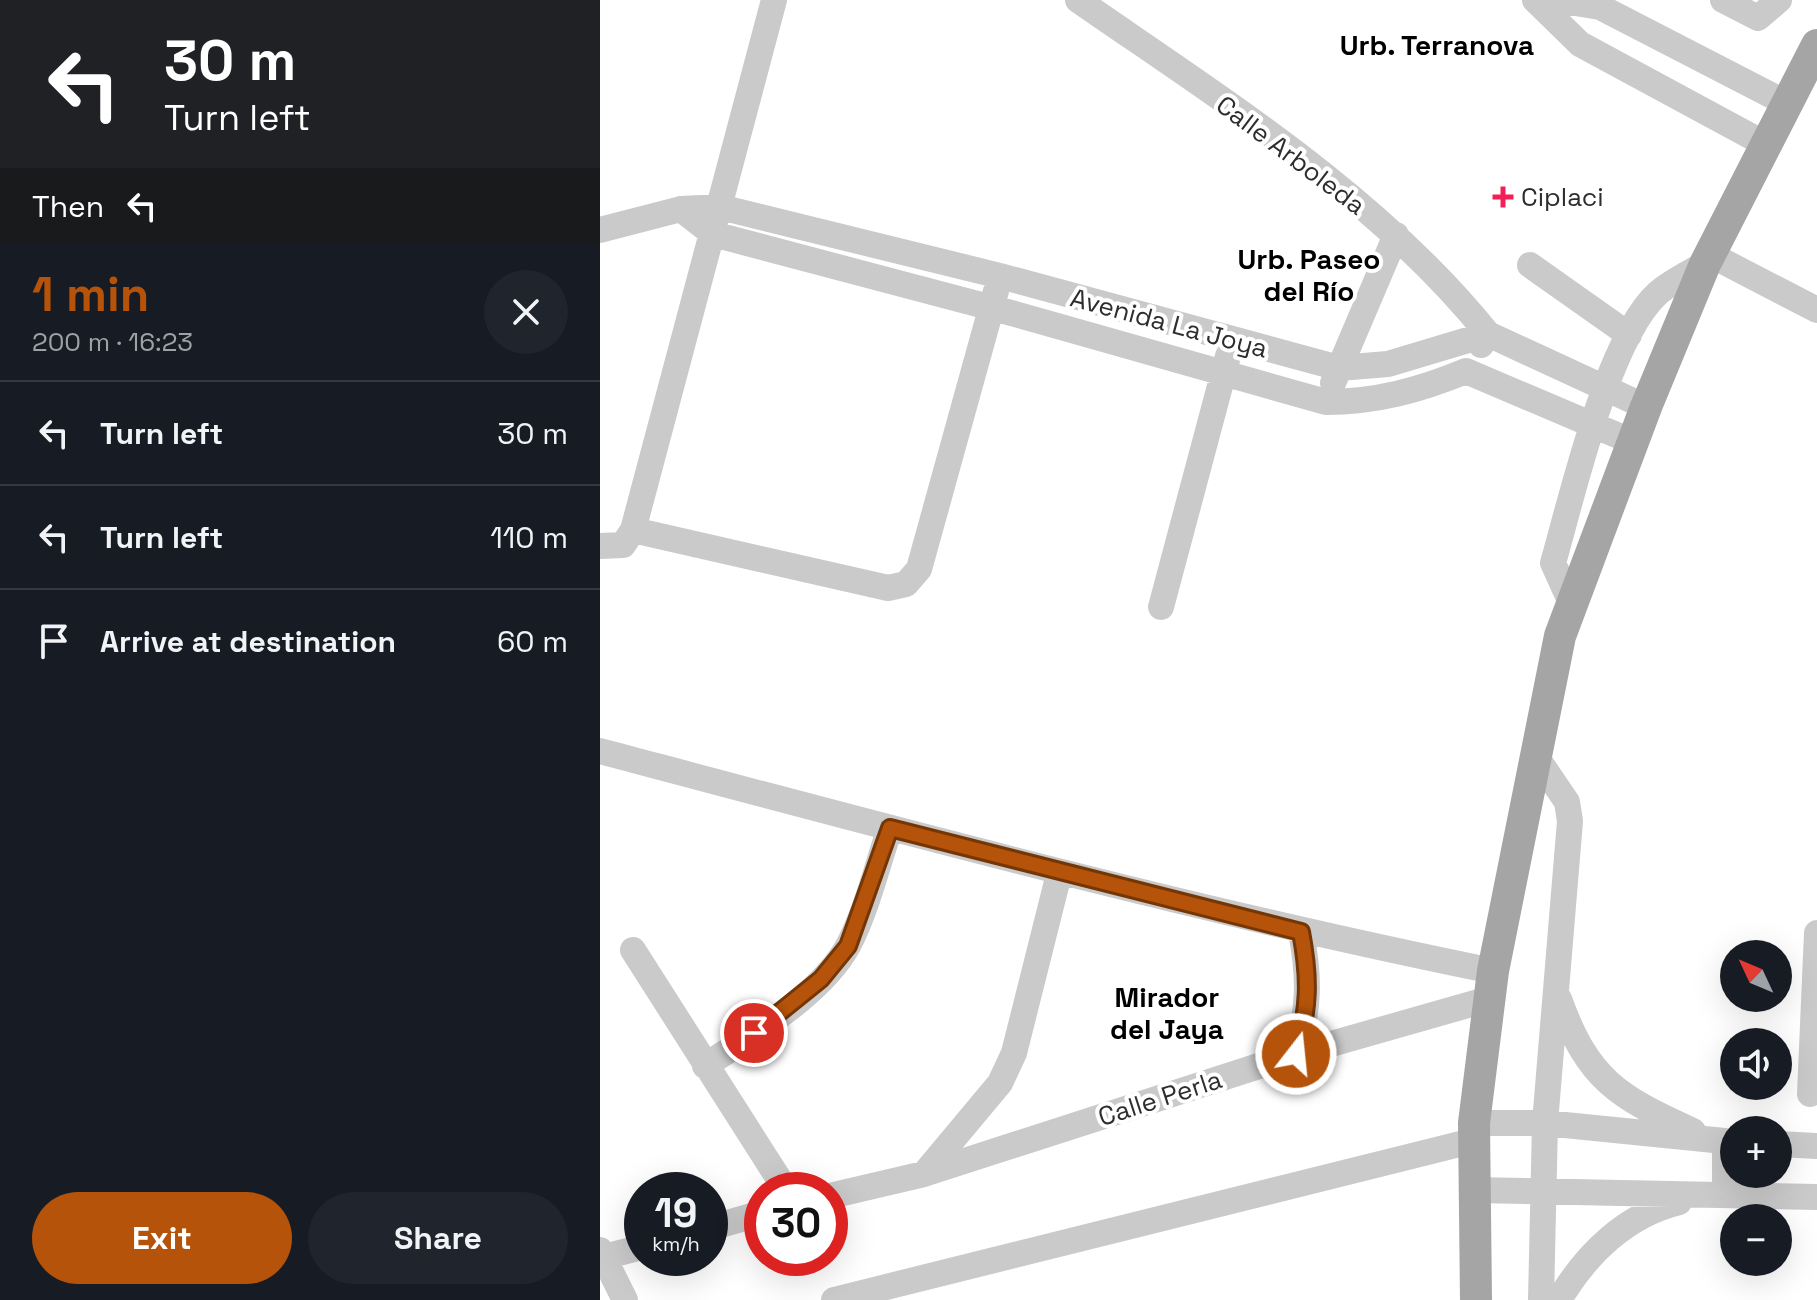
<!DOCTYPE html>
<html lang="en">
<head>
<meta charset="utf-8">
<style>
	:root { --surface:#171b24; --page:#20242c; --text:#f1f3f6; --muted:#9ea1a6; --line:#363941; --accent:#b45309 }
	body { margin:0; font-family:"Space Grotesk",sans-serif; background:var(--page); color:var(--text); height:100vh; display:flex; flex-direction:column; font-size:30px; white-space:nowrap }
	* { box-sizing:border-box; margin:0 }
	p { font-size:26px; color:var(--muted) }
	.icon { flex:none; width:44px; height:44px; fill:none; stroke:currentColor; stroke-width:2; stroke-linecap:round; stroke-linejoin:round }
	.map { position:relative; flex:1; overflow:hidden }
	.details { display:flex; flex-direction:column; background:var(--surface); width:600px }
	.details>* { flex:none }
	.hud { background:#202124; color:#fff; overflow:hidden }
	.needle { width:52px; rotate:314deg }
	.buttons { position:absolute; left:1120px; top:940px; display:grid; gap:16px }
	.buttons a { display:grid; place-items:center; width:72px; height:72px; border-radius:50%; background:var(--surface); box-shadow:0 8px 32px #0002; font-size:40px }
	.speed { position:absolute; left:24px; top:1172px; display:flex; gap:16px; font-size:40px; font-weight:700; text-align:center }
	.speed>* { display:grid; place-content:center; width:104px; height:104px; border-radius:50%; background:var(--surface); box-shadow:0 8px 32px #0002; line-height:1 }
	.speed small { font-size:20px; font-weight:400 }
	.speed .limit { border:12px solid #d22; background:#fff; color:#111 }
	.pin { position:absolute; display:grid; place-items:center; width:68px; height:68px; color:#fff; margin:-34px; border:4px solid #fff; border-radius:50%; box-shadow:0 2px 8px #0007 }
	.me { position:absolute; width:88px; margin:-44px; rotate:16deg; stroke-linejoin:round; filter:drop-shadow(0 0 6px #0008) }
	.turn { display:flex; align-items:center; gap:28px; height:168px; padding:0 32px; font-size:36px }
	.turn .icon { width:104px; height:104px; stroke-width:2.5 }
	.turn b { display:block; font-size:56px; line-height:68px }
	.then { display:flex; align-items:center; height:76px; padding:0 32px; background:#0003; gap:16px; font-size:30px }
	.round { display:grid; place-items:center; flex:none; width:84px; height:84px; border-radius:42px; background:var(--page) }
	.headline { display:flex; align-items:center; justify-content:space-between; height:136px; padding:0 32px }
	h1 { font-size:48px; font-weight:700; line-height:60px; color:var(--accent) }
	.cta { display:flex; gap:16px; margin-top:auto; padding:16px 32px }
	.cta a { flex:1; height:92px; border-radius:48px; background:var(--accent); color:#fff; font-size:32px; font-weight:700; line-height:92px; text-align:center }
	.cta a+a { background:var(--page); color:var(--text) }
	ul { padding:0; list-style:none }
	li { display:flex; align-items:center; gap:24px; height:104px; padding:0 32px; border-top:2px solid var(--line) }
	li div { flex:1 }
	li b { display:block; font-size:30px }
	li em { font-style:normal }
	main { display:flex; flex:1; min-height:0 }
	.map>svg:first-child { display:block }
</style>
</head>
<body>
<main>
<section class="details">
<div class="hud">
<div class="turn"><svg class="icon" aria-label="left" viewBox="0 0 24 24"><path d="M17 20v-9H6M10 6l-5 5 5 5"/></svg><div><b>30 m</b>Turn left</div></div>
<div class="then">Then<svg class="icon" aria-label="left" viewBox="0 0 24 24"><path d="M17 20v-9H6M10 6l-5 5 5 5"/></svg></div>
</div>
<div class="headline"><div><h1>1 min</h1><p>200 m · 16:23</p></div><a class="round"><svg class="icon" aria-label="close" viewBox="0 0 24 24"><path d="M6 6l12 12M18 6L6 18"/></svg></a></div>
<ul>
<li><svg class="icon" aria-label="left" viewBox="0 0 24 24"><path d="M17 20v-9H6M10 6l-5 5 5 5"/></svg><div><b>Turn left</b></div><em>30 m</em></li>
<li><svg class="icon" aria-label="left" viewBox="0 0 24 24"><path d="M17 20v-9H6M10 6l-5 5 5 5"/></svg><div><b>Turn left</b></div><em>110 m</em></li>
<li><svg class="icon" aria-label="arrive" viewBox="0 0 24 24"><path d="M6 21V4h12l-3 4 3 4H6"/></svg><div><b>Arrive at destination</b></div><em>60 m</em></li>
</ul>
<div class="cta"><a>Exit</a><a>Share</a></div>
</section>
<div class="map">
<svg width="1217" height="1300" viewBox="0 0 1217 1300">
	<rect width="100%" height="100%" fill="#fff"/>
	<g fill="none" stroke-linecap="round" stroke-linejoin="round">
		<path stroke="#cacaca" stroke-width="26" d="M 478,0 C 622,100 778,197 888,334 L 881,345
			M 935,0 L 980,44 L 1165,144
			M 957,0 L 1000,7 L 1186,103
			M 1123,0 L 1158,18 L 1179,0
			M 81,209 L 113,234 L 415,314 L 726,402 C 776,402 820,390 866,371 L 1033,442
			M 0,230 L 81,209 L 120,207 L 400,276 L 739,368 L 788,364 L 888,334 L 1046,407
			M 1111,255 L 1217,310
			M 930,265 L 1029,335
			M 733,383 L 796,235
			M 33,530 L 288,588 L 306,584 L 319,569 L 396,291
			M 0,546 L 23,545 L 33,530 L 174,0
			M 972,605 L 953,563 C 972,497 1008,338 1058,293 C 1072,281 1089,273 1105,264
			M 561,607 L 628,356
			M 0,751 C 297,830 592,910 893,971
			M 935,755 L 967,802 L 970,821 L 945,1123 L 941,1300
			M 33,950 L 186,1190
			M 959,999 C 988,1080 1018,1097 1093,1131
			M 696,1054 C 709,1009 710,979 701,932
			M 105,1066 C 151,1035 222,995 249,944 C 267,909 277,866 290,828
			M 1210,1094 L 1217,933
			M 874,1123 L 945,1123 L 1134,1142
			M 1178,1144 L 1217,1146
			M 324,1174 L 400,1083 L 414,1053 L 459,874
			M 872,1190 L 1217,1197
			M 1125,1195 L 1125,1142
			M 230,1196 L 324,1174 L 696,1054 L 889,999
			M 110,1228 L 162,1213
			M 0,1250 L 25,1300
			M 4,1257 L 42,1247
			M 234,1300 L 872,1141
			M 959,1300 C 986,1254 1026,1215 1079,1202"/>
		<path stroke="#a5a5a5" stroke-width="32" d="M 876,1300 L 874,1123 L 893,971 L 960,636 L 1046,407 L 1105,264 L 1217,45"/>
	</g>
	<g fill="none" stroke-linecap="round" stroke-linejoin="round">
		<g stroke="#753606" stroke-width="20">
			<path id="route" d="M 154,1033 L 221,979 L 248,946 L 290,828 L 701,932 C 710,979 709,1009 696,1054"/>
		</g>
		<use href="#route" stroke="#b45309" stroke-width="14"/>
	</g>
	<path fill="#f41e56" stroke="#fff" stroke-width="3" d="M899 185h8v8h8v8h-8v8h-8v-8h-8v-8h8z"/>
	<g text-anchor="middle" dominant-baseline="central" stroke-width="8" stroke-linejoin="round" paint-order="stroke">
		<g font-size="26" fill="#2d2d2d" stroke="#fff">
			<text transform="translate(691 155) rotate(37)">Calle Arboleda</text>
			<text transform="translate(569 323) rotate(15)">Avenida La Joya</text>
			<text transform="translate(560 1098) rotate(-18)">Calle Perla</text>
		</g>
		<g font-size="26" fill="#2d2d2d" stroke="#fff" text-anchor="start">
			<text x="921" y="197">Ciplaci</text>
		</g>
		<g font-size="28" font-weight="bold" fill="#000" stroke="#fff">
			<text x="837" y="45">Urb. Terranova</text>
			<text x="709" y="259">Urb. Paseo<tspan x="709" dy="32">del Río</tspan></text>
			<text x="567" y="997">Mirador<tspan x="567" dy="32">del Jaya</tspan></text>
		</g>
	</g>
</svg>
<div class="buttons">
<a><svg class="needle" viewBox="-14 -14 28 28"><path d="M0-13l5 13h-10z" fill="#e53935"/><path d="M0 13l5-13h-10z" fill="#9ea1a6"/></svg></a>
<a><svg class="icon" aria-label="sound" viewBox="0 0 24 24"><path d="M4 9h4l5-4v14l-5-4H4zM17 9q2 3 0 6"/></svg></a>
<a>+</a>
<a>−</a>
</div>
<div class="speed"><div>19<small>km/h</small></div><div class="limit">30</div></div>
<div class="pin" style="left:154px;top:1033px;background:#d93025"><svg class="icon" aria-label="arrive" viewBox="0 0 24 24"><path d="M6 21V4h12l-3 4 3 4H6"/></svg></div>
<svg class="me" style="left:696px;top:1054px" viewBox="-20 -20 40 40"><circle r="17" fill="#b45309" stroke="#fff" stroke-width="3"/><path d="M0-11L8 9 0 5-8 9z" fill="#fff"/></svg>
</div>
</main>
</body>
</html>
